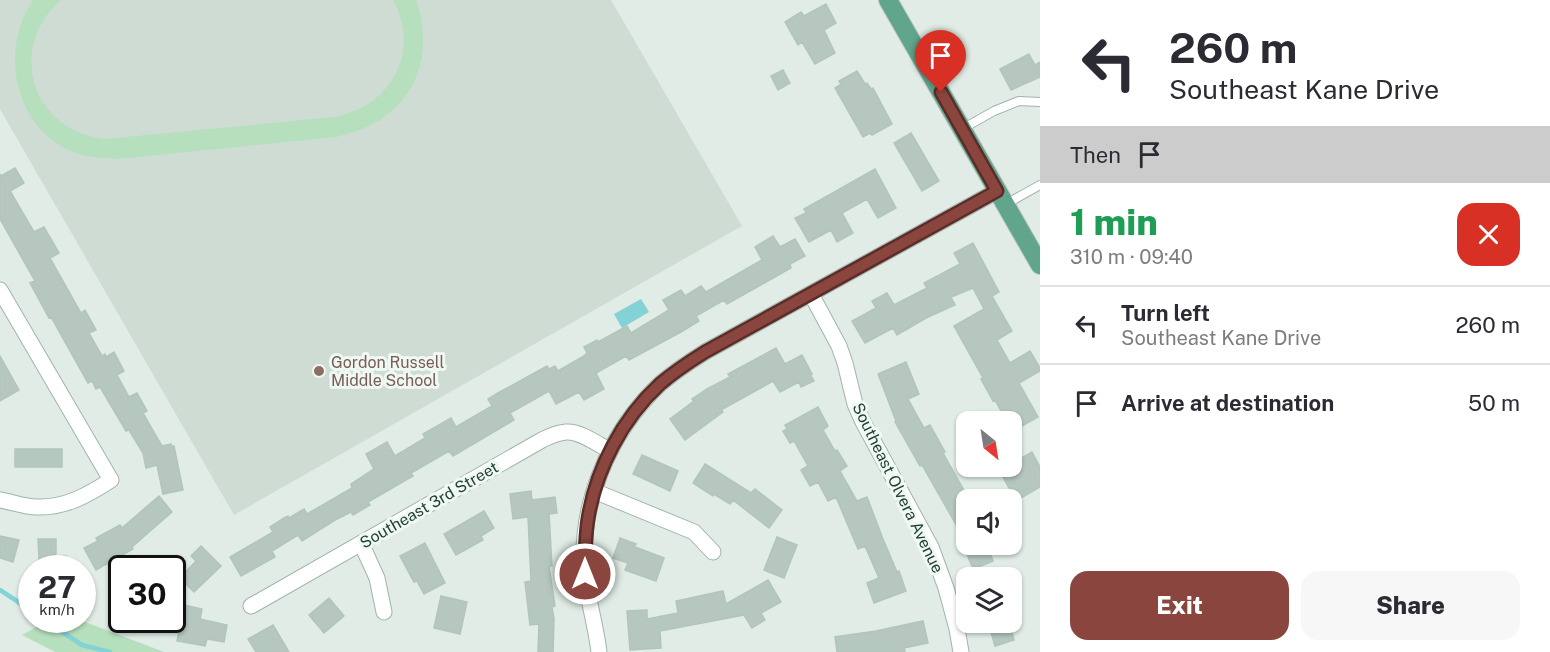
<!DOCTYPE html>
<html lang="en">
<head>
<meta charset="utf-8">
<style>
	:root { --surface:#fff; --page:#f7f7f7; --text:#2b2b33; --muted:#7c7c81; --line:#e1e1e2; --accent:#8a453e }
	body { margin:0; font-family:"Public Sans",sans-serif; background:var(--page); color:var(--text); height:100vh; display:flex; flex-direction:column; font-size:22px; white-space:nowrap }
	* { box-sizing:border-box; margin:0 }
	p { font-size:20px; color:var(--muted) }
	.icon { flex:none; width:33px; height:33px; fill:none; stroke:currentColor; stroke-width:2; stroke-linecap:round; stroke-linejoin:round }
	.map { position:relative; flex:1; overflow:hidden }
	.details { display:flex; flex-direction:column; background:var(--surface); width:510px }
	.details>* { flex:none }
	.guide { background:#fff; color:var(--text); overflow:hidden }
	.needle { width:39px; rotate:150deg }
	.fabs { position:absolute; left:956px; top:411px; display:grid; gap:12px }
	.fabs a { display:grid; place-items:center; width:66px; height:66px; border-radius:12px; background:var(--surface); box-shadow:0 2px 4px #0004; font-size:30px }
	.speed { position:absolute; left:18px; top:555px; display:flex; gap:12px; font-size:30px; font-weight:700; text-align:center }
	.speed>* { display:grid; place-content:center; width:78px; height:78px; border-radius:50%; background:var(--surface); box-shadow:0 2px 4px #0004; line-height:1 }
	.speed small { font-size:15px; font-weight:400 }
	.speed .limit { border:3px solid #111; border-radius:9px; background:#fff; color:#111 }
	.pin { position:absolute; display:grid; place-items:center; width:51px; height:51px; color:#fff; margin:-62px -26px; border-radius:50% 50% 50% 0; rotate:-45deg; box-shadow:0 0 6px #0007 }
	.pin .icon { rotate:45deg }
	.me { position:absolute; width:66px; margin:-33px; rotate:0deg; stroke-linejoin:round; filter:drop-shadow(0 0 4px #0008) }
	.turn { display:flex; align-items:center; gap:21px; height:126px; padding:0 30px; font-size:27px }
	.turn .icon { width:78px; height:78px; stroke-width:2.5 }
	.turn b { display:block; font-size:42px; line-height:51px }
	.then { display:flex; align-items:center; height:57px; padding:0 30px; background:#0003; gap:12px; font-size:22px }
	.round { display:grid; place-items:center; flex:none; width:63px; height:63px; border-radius:18px; background:var(--page) }
	.headline { display:flex; align-items:center; justify-content:space-between; height:102px; padding:0 30px }
	h1 { font-size:36px; font-weight:800; line-height:45px; color:#1e9e55 }
	.cta { display:flex; gap:12px; margin-top:auto; padding:12px 30px }
	.cta a { flex:1; height:69px; border-radius:18px; background:var(--accent); color:#fff; font-size:24px; font-weight:800; line-height:69px; text-align:center }
	.cta a+a { background:var(--page); color:var(--text) }
	ul { padding:0; list-style:none }
	li { display:flex; align-items:center; gap:18px; height:78px; padding:0 30px; border-top:2px solid var(--line) }
	li div { flex:1 }
	li b { display:block; font-size:22px }
	li em { font-style:normal }
	main { display:flex; flex:1; min-height:0 }
	.map>svg:first-child { display:block }
</style>
</head>
<body>
<main>
<div class="map">
<svg width="1040" height="652" viewBox="0 0 1040 652">
	<rect width="100%" height="100%" fill="#e0ece5"/>
	<path fill="#cedcd4" d="M 0,0 L 611,0 L 742,226 L 234,515 L 0,109 Z"/>
	<path fill="#b6dfbd" d="M 33,0 L 61,0 C 21,34 21,95 65,125 C 77,133 90,137 105,139 L 334,117 C 390,107 422,52 393,0 L 416,0 C 439,67 405,124 335,137 L 118,159 C 101,158 84,157 68,150 C 13,124 0,48 33,0 Z
		M 49,620 L 80,620 L 164,652 L 55,652 L 22,635 Z"/>
	<path fill="#83d2d6" d="M 641,299 L 649,312 L 622,328 L 614,314 Z"/>
	<g fill="none" stroke-linecap="round" stroke-linejoin="round">
		<path stroke="#83d2d6" stroke-width="4.5" d="M 0,590 L 32,611
			M 44,620 L 82,645 L 110,652"/>
	</g>
	<path fill="#b5c7be" stroke="#b1c6bb" stroke-width="1.5" d="M 826,4 L 836,23 L 824,30 L 835,53 L 815,64 L 802,42 L 798,45 L 785,22 L 801,12 L 804,16 Z
		M 1029,54 L 1035,65 L 1040,62 L 1040,77 L 1011,90 L 1000,69 Z
		M 783,70 L 790,83 L 778,90 L 771,76 Z
		M 857,71 L 865,84 L 867,83 L 871,89 L 873,88 L 892,124 L 872,135 L 870,133 L 863,137 L 835,88 L 841,84 L 839,81 Z
		M 911,133 L 939,181 L 922,191 L 894,143 Z
		M 15,168 L 24,183 L 10,191 L 34,232 L 44,227 L 59,253 L 50,258 L 81,313 L 85,310 L 96,330 L 89,333 L 102,356 L 105,354 L 106,357 L 114,352 L 124,371 L 117,375 L 129,397 L 137,393 L 147,411 L 143,413 L 162,446 L 171,444 L 171,446 L 174,446 L 183,490 L 163,494 L 157,465 L 146,468 L 143,453 L 129,430 L 126,431 L 100,387 L 96,389 L 92,381 L 88,383 L 51,317 L 49,318 L 30,283 L 35,281 L 0,219 L 0,174 L 1,176 Z
		M 875,169 L 896,208 L 878,218 L 867,199 L 842,213 L 853,233 L 837,242 L 831,230 L 809,242 L 795,218 L 806,213 L 804,209 Z
		M 773,236 L 780,247 L 795,239 L 805,256 L 790,264 L 791,268 L 727,304 L 724,300 L 696,316 L 699,321 L 681,332 L 629,360 L 626,356 L 596,373 L 604,389 L 584,400 L 579,392 L 556,404 L 549,391 L 510,413 L 514,420 L 453,456 L 449,451 L 411,473 L 413,476 L 368,502 L 370,505 L 353,515 L 351,512 L 335,520 L 302,541 L 298,535 L 272,551 L 275,557 L 241,576 L 230,557 L 273,532 L 270,527 L 284,518 L 288,516 L 289,518 L 304,509 L 307,514 L 352,488 L 351,484 L 374,469 L 366,454 L 387,442 L 395,456 L 425,438 L 423,434 L 451,418 L 456,427 L 492,406 L 488,399 L 498,393 L 547,366 L 549,369 L 555,366 L 558,371 L 584,356 L 587,353 L 584,347 L 597,340 L 598,342 L 627,326 L 631,333 L 669,310 L 663,300 L 681,290 L 685,296 L 701,286 L 706,292 L 762,260 L 755,247 Z
		M 973,243 L 999,292 L 992,296 L 1012,331 L 997,340 L 1010,363 L 1030,351 L 1040,368 L 1040,371 L 1019,383 L 1038,417 L 1013,431 L 1011,428 L 1011,422 L 1007,422 L 995,400 L 993,401 L 981,379 L 983,378 L 954,326 L 984,309 L 973,288 L 951,297 L 955,305 L 926,318 L 897,335 L 893,328 L 865,343 L 852,321 L 876,308 L 872,301 L 887,293 L 894,305 L 927,288 L 924,283 L 960,264 L 954,253 Z
		M 776,348 L 785,364 L 802,355 L 812,374 L 810,374 L 814,381 L 801,387 L 799,382 L 780,392 L 773,381 L 721,410 L 723,412 L 685,440 L 670,419 L 694,401 L 692,399 L 707,389 L 730,377 L 728,374 Z
		M 0,356 L 19,390 L 0,401 Z
		M 906,362 L 919,394 L 908,399 L 924,428 L 930,425 L 945,452 L 943,453 L 966,494 L 966,542 L 922,465 L 920,466 L 895,422 L 896,421 L 878,374 Z
		M 818,407 L 828,426 L 823,430 L 835,451 L 837,450 L 847,466 L 840,471 L 857,501 L 867,497 L 883,539 L 897,572 L 899,571 L 906,591 L 874,603 L 867,583 L 879,578 L 865,546 L 858,549 L 836,497 L 828,501 L 818,482 L 810,486 L 801,470 L 808,466 L 794,441 L 790,443 L 783,431 L 787,429 L 785,425 Z
		M 15,449 L 62,449 L 62,467 L 15,467 Z
		M 1032,452 L 1040,467 L 1040,487 L 1016,501 L 997,466 L 1011,466 L 1011,464 Z
		M 642,455 L 678,471 L 670,491 L 633,474 Z
		M 705,464 L 751,493 L 755,489 L 782,510 L 769,528 L 733,500 L 730,504 L 714,494 L 713,496 L 693,483 Z
		M 531,491 L 532,500 L 555,497 L 557,513 L 549,514 L 552,566 L 549,566 L 555,606 L 552,607 L 554,619 L 553,652 L 538,652 L 539,624 L 530,625 L 525,582 L 531,581 L 528,517 L 513,519 L 510,494 Z
		M 159,496 L 172,512 L 132,547 L 133,549 L 96,570 L 84,548 L 98,541 L 96,538 L 120,525 L 122,528 Z
		M 484,511 L 494,528 L 481,536 L 483,540 L 456,555 L 444,534 Z
		M 0,536 L 19,540 L 13,562 L 0,558 Z
		M 777,537 L 797,545 L 784,578 L 764,570 Z
		M 620,538 L 636,544 L 635,547 L 664,558 L 656,581 L 625,570 L 628,563 L 613,558 Z
		M 38,539 L 56,539 L 56,557 L 66,556 L 66,568 L 47,568 L 47,559 L 39,559 Z
		M 425,543 L 445,583 L 424,594 L 417,581 L 414,582 L 400,556 Z
		M 963,544 L 987,544 L 993,561 L 973,569 Z
		M 201,546 L 221,566 L 194,592 L 180,578 L 196,561 L 191,556 Z
		M 768,580 L 781,602 L 761,613 L 765,620 L 752,628 L 744,615 L 660,631 L 661,648 L 630,650 L 627,611 L 647,610 L 647,619 L 678,613 L 676,601 L 723,591 L 726,604 Z
		M 441,596 L 467,602 L 460,634 L 434,628 Z
		M 329,598 L 344,616 L 324,633 L 309,615 Z
		M 184,605 L 202,609 L 200,619 L 227,625 L 224,642 L 207,639 L 205,646 L 177,641 Z
		M 923,621 L 928,643 L 904,648 L 905,652 L 837,652 L 835,637 L 876,631 Z
		M 988,622 L 1009,622 L 1014,640 L 995,646 Z
		M 273,625 L 289,652 L 256,652 L 248,639 Z"/>
	<g fill="none" stroke-linecap="round" stroke-linejoin="round">
		<g stroke="#a2b4ac" stroke-width="10">
			<path id="lane" d="M 962,129 L 994,111 L 1019,101 L 1040,102
				M 1006,204 L 1040,185"/>
		</g>
		<g stroke="#a2b4ac" stroke-width="17">
			<path id="street" d="M 0,290 L 111,480 C 88,495 65,508 37,507 C 25,507 12,502 0,500
				M 811,294 L 839,346 L 845,363 L 855,404 L 863,422 L 931,547 L 946,588 L 957,629 L 961,652
				M 594,491 L 694,532 L 713,552
				M 361,543 L 377,578 L 384,612
				M 251,606 L 542,440 C 550,436 557,433 566,432 C 580,431 598,444 610,451
				M 599,652 C 596,626 588,601 585,575 C 578,505 610,431 660,384 C 674,372 689,362 705,352 L 997,191"/>
		</g>
		<g stroke="#c0c9c6" stroke-width="20">
			<path id="primary" d="M 888,0 L 1040,265"/>
		</g>
		<use href="#lane" stroke="#fff" stroke-width="8"/>
		<use href="#street" stroke="#fff" stroke-width="15"/>
		<use href="#primary" stroke="#60a58c" stroke-width="18"/>
	</g>
	<g fill="none" stroke-linecap="round" stroke-linejoin="round">
		<g stroke="#5a2d28" stroke-width="15">
			<path id="route" d="M 585,574 C 585,556 585,538 588,519 C 596,469 622,419 660,384 C 674,372 689,362 705,352 L 997,191 L 941,92"/>
		</g>
		<use href="#route" stroke="#8a453e" stroke-width="10"/>
	</g>
	<circle fill="#8d6e63" stroke="#f0f8f3" stroke-width="2" cx="319" cy="371" r="6"/>
	<g text-anchor="middle" dominant-baseline="central" stroke-width="6" stroke-linejoin="round" paint-order="stroke">
		<g font-size="16" fill="#785e54" stroke="#f0f8f3" text-anchor="start">
			<text x="331" y="362">Gordon Russell<tspan x="331" dy="18">Middle School</tspan></text>
		</g>
		<g font-size="16" fill="#1f3e32" stroke="#f0f8f3">
			<text transform="translate(898 488) rotate(64)">Southeast Olvera Avenue</text>
			<text transform="translate(429 505) rotate(-30)">Southeast 3rd Street</text>
		</g>
	</g>
</svg>
<div class="fabs">
<a><svg class="needle" viewBox="-14 -14 28 28"><path d="M0-13l5 13h-10z" fill="#e53935"/><path d="M0 13l5-13h-10z" fill="#7c7c81"/></svg></a>
<a><svg class="icon" aria-label="sound" viewBox="0 0 24 24"><path d="M4 9h4l5-4v14l-5-4H4zM17 9q2 3 0 6"/></svg></a>
<a><svg class="icon" aria-label="layers" viewBox="0 0 24 24"><path d="M12 4l9 5-9 5-9-5zM3 14l9 5 9-5"/></svg></a>
</div>
<div class="speed"><div>27<small>km/h</small></div><div class="limit">30</div></div>
<div class="pin" style="left:941px;top:92px;background:#d93025"><svg class="icon" aria-label="arrive" viewBox="0 0 24 24"><path d="M6 21V4h12l-3 4 3 4H6"/></svg></div>
<svg class="me" style="left:585px;top:574px" viewBox="-20 -20 40 40"><circle r="17" fill="#8a453e" stroke="#fff" stroke-width="3"/><path d="M0-11L8 9 0 5-8 9z" fill="#fff"/></svg>
</div>
<section class="details">
<div class="guide">
<div class="turn"><svg class="icon" aria-label="left" viewBox="0 0 24 24"><path d="M17 20v-9H6M10 6l-5 5 5 5"/></svg><div><b>260 m</b>Southeast Kane Drive</div></div>
<div class="then">Then<svg class="icon" aria-label="arrive" viewBox="0 0 24 24"><path d="M6 21V4h12l-3 4 3 4H6"/></svg></div>
</div>
<div class="headline"><div><h1>1 min</h1><p>310 m · 09:40</p></div><a class="round" style="background:#d93025;color:#fff"><svg class="icon" aria-label="close" viewBox="0 0 24 24"><path d="M6 6l12 12M18 6L6 18"/></svg></a></div>
<ul>
<li><svg class="icon" aria-label="left" viewBox="0 0 24 24"><path d="M17 20v-9H6M10 6l-5 5 5 5"/></svg><div><b>Turn left</b><p>Southeast Kane Drive</p></div><em>260 m</em></li>
<li><svg class="icon" aria-label="arrive" viewBox="0 0 24 24"><path d="M6 21V4h12l-3 4 3 4H6"/></svg><div><b>Arrive at destination</b></div><em>50 m</em></li>
</ul>
<div class="cta"><a>Exit</a><a>Share</a></div>
</section>
</main>
</body>
</html>
